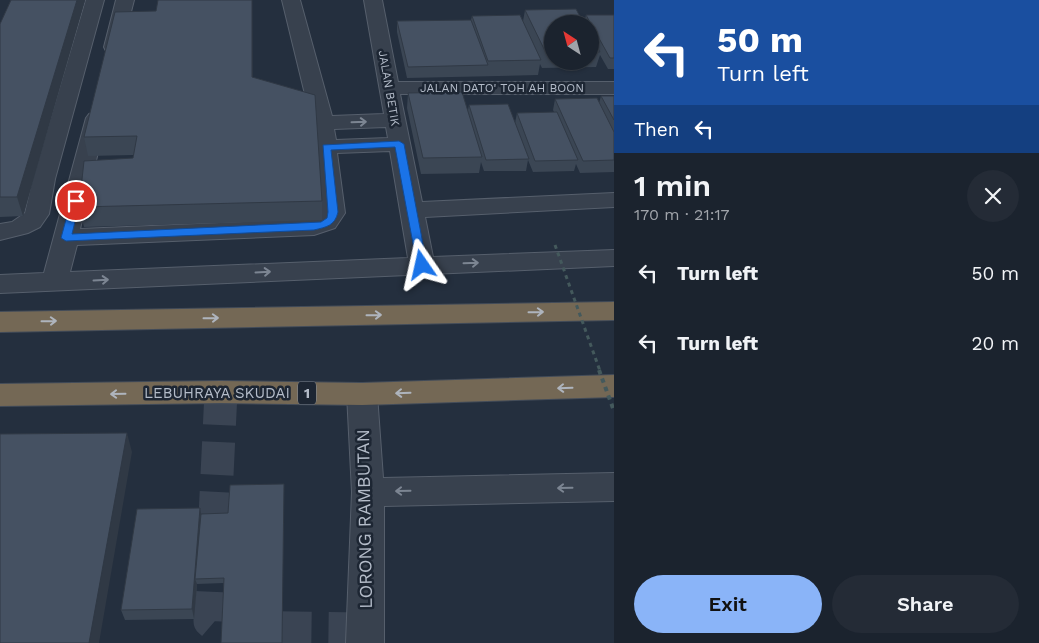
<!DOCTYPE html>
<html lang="en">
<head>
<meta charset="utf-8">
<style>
	:root { --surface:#1b232e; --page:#242b36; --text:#f1f3f6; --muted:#a0a4aa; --line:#39404a; --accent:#8ab4f8 }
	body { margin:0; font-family:"Work Sans",sans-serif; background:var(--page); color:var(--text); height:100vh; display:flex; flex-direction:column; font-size:19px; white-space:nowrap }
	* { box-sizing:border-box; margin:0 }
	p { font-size:16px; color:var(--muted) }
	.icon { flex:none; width:28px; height:28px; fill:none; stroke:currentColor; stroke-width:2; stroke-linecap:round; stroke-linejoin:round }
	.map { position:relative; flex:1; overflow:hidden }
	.sheet { display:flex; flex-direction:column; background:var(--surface); width:425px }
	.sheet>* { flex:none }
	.hud { background:#1a4fa0; color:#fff; overflow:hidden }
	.needle { width:32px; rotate:324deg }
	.fabs { position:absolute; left:544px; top:15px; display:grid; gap:10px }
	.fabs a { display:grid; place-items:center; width:55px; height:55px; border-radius:50%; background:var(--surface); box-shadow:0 1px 4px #0004,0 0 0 1px var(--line); font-size:25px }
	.pin { position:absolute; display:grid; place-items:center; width:42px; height:42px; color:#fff; margin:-21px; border:2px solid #fff; border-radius:50%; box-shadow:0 1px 5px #0007 }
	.me { position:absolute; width:55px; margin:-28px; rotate:349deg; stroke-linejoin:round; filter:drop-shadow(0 0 4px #0008) }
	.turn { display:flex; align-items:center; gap:18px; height:105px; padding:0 20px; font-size:22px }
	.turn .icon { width:65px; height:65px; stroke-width:2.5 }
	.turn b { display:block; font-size:35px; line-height:42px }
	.then { display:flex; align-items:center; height:48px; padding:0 20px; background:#0003; gap:10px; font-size:19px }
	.round { display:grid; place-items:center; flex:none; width:52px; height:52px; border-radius:26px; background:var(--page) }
	.summary { display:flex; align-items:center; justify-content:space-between; height:85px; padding:0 20px }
	h1 { font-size:30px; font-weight:600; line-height:38px }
	.cta { display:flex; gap:10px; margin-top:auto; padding:10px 20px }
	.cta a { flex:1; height:58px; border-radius:30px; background:var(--accent); color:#111; font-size:20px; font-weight:600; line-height:58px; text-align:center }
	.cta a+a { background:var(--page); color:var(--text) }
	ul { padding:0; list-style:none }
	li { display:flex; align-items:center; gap:15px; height:70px; padding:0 20px }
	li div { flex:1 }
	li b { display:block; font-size:19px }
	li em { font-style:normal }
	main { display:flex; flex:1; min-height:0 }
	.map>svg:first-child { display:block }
</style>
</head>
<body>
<main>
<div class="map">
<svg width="614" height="643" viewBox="0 0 614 643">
	<rect width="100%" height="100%" fill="#242f3e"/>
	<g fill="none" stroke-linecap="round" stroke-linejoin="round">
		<path stroke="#3a4453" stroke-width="33" stroke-dasharray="33 17" stroke-linecap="butt" d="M 221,392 L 210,621 L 217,627 L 365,629"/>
		<g stroke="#565f6c" stroke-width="2">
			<path id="minor" d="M 86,0 L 104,0 L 55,179 L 49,214 L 40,227 L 28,233 L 0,240 L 0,224 L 12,222 L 25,213 L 33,179 Z
				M 116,0 L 134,0 L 122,47 L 120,51 L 113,53 L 106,51 L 104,47 Z
				M 282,0 L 300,0 L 332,116 L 384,114 L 364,0 L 382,0 L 398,82 L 614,82 L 614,94 L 400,94 L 422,202 L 614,193 L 614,207 L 425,217 L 433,257 L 614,250 L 614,266 L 0,293 L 0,275 L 44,273 L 86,118 L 89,114 L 96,112 L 103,114 L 106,118 L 80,229 L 313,219 L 320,216 L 312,123 ZM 386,127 L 388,138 L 336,140 L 334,129 ZM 390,151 L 408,258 L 70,272 L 77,245 L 314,235 L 335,228 L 345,213 L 337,153 Z
				M 362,383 L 373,386 L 377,394 L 383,478 L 614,473 L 614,501 L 384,506 L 384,643 L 346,643 L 352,492 L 347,394 L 351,386 Z"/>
		</g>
		<g stroke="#434c59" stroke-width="2">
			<path id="highway" d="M 614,302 L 614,320 L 0,332 L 0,312 Z
				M 614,375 L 614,397 L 362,405 L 221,403 L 0,406 L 0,384 L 221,381 L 362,383 Z"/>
		</g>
		<use href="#minor" fill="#38414e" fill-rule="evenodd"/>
		<use href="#highway" fill="#746855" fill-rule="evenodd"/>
		<path stroke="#44595c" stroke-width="3" stroke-dasharray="4 4" stroke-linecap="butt" d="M 555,245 L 600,371"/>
		<path stroke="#44595c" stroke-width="4" stroke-dasharray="4.5 4.5" stroke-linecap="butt" d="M 599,370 L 614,411"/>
	</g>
	<path fill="#3b4654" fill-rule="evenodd" d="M 11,0 L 85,0 L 23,216 L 0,217 L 0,24 Z
		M 525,10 L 584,23 L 586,15 L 614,15 L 614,69 L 608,69 L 600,55 L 596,67 L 542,68 L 540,64 L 538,75 L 407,78 L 397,32 L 397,21 L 471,20 L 472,16 L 523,21 ZM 552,24 L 590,24 L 590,61 L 552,61 Z
		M 253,78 L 322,201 L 322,220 L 84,227 L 79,207 L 133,158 L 133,155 L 88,156 L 84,137 Z
		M 408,93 L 468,110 L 469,105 L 515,123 L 517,113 L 554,112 L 553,110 L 555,99 L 599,103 L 601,96 L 614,96 L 614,172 L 580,173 L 576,164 L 574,171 L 533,172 L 528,160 L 526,171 L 484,171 L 481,162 L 479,173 L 421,174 L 407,108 Z
		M 228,513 L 224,583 L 197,584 L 194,619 L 125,620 L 121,610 L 201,514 Z"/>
	<path fill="#303945" d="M 77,0 L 85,0 L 23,216 L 17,197 Z
		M 252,0 L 253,96 L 252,77 Z
		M 127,433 L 132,452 L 99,643 L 89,643 Z
		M 200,508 L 202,520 L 195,579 L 197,584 L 194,619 L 192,609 Z"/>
	<path fill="#455162" stroke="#303945" d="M 11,0 L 77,0 L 17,197 L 0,197 L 0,24 Z
		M 158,0 L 252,0 L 252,77 L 315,95 L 322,201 L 79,207 L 84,161 L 133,158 L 137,136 L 84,137 L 115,12 L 156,11 Z
		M 576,9 L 584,24 L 552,24 L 552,53 L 546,53 L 525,10 Z
		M 520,15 L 541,60 L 488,61 L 472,16 Z
		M 586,15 L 614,15 L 614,58 L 610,58 Z
		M 471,20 L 488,65 L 408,67 L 397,21 Z
		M 590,34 L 600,52 L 590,52 Z
		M 462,92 L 482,157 L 423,158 L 408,93 Z
		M 601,96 L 614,96 L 614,120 Z
		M 597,98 L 614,132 L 614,160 L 583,161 L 555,99 Z
		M 508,104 L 529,159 L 486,160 L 469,105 Z
		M 557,112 L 578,160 L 535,161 L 517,113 Z
		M 127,433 L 89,643 L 0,643 L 0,434 Z
		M 284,484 L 282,643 L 221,643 L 224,578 L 195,579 L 201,514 L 228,513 L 230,485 Z
		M 200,508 L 192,609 L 121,610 L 137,509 Z"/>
	<defs><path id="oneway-shaft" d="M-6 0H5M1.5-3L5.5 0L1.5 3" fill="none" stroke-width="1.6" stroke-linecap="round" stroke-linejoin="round" transform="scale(1.25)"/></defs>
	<g stroke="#7c8592">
		<use href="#oneway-shaft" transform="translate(359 122) rotate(-2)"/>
		<use href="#oneway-shaft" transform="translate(471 263) rotate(-2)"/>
		<use href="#oneway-shaft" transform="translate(263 272) rotate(-3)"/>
		<use href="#oneway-shaft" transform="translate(101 280) rotate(-3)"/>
		<use href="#oneway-shaft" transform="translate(565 488) rotate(179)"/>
		<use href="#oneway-shaft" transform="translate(403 491) rotate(179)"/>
	</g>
	<g stroke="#aeb4bd">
		<use href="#oneway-shaft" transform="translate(536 312) rotate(-1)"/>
		<use href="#oneway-shaft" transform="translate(374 315) rotate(-1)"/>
		<use href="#oneway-shaft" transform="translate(211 318) rotate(-1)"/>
		<use href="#oneway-shaft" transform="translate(49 321) rotate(-1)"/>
		<use href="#oneway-shaft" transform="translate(565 388) rotate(178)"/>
		<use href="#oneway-shaft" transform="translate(403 393) rotate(178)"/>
		<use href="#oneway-shaft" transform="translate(118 394) rotate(179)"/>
	</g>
	<path fill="#1a73e8" stroke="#114b97" d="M 399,141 L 404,144 L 427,265 L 426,268 L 422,269 L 417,265 L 395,147 L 331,150 L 338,212 C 335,226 326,227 314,230 L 66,241 L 61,238 L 71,201 L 76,198 L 80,201 L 72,234 L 321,222 L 327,218 L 328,212 L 323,145 Z"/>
	<g text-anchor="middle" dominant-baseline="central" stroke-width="5" stroke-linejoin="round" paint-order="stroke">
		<g font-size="12" fill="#b4bcc9" stroke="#1d2633">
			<text transform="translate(389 88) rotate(80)">JALAN BETIK</text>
			<text x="502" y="88">JALAN DATO' TOH AH BOON</text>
		</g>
		<rect fill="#1d2633" stroke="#878f9c" stroke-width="1" x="298" y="381.5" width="18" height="23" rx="4"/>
		<g font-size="14" font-weight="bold" fill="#b4bcc9">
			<text x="307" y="393">1</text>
		</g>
		<g font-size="15" fill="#b4bcc9" stroke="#1d2633">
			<text x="217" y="393">LEBUHRAYA SKUDAI</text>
		</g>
		<g font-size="18" fill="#b4bcc9" stroke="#1d2633">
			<text transform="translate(364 519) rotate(-91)">LORONG RAMBUTAN</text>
		</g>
	</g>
</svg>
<div class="fabs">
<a><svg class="needle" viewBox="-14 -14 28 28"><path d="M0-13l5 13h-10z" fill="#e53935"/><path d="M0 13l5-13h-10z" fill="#a0a4aa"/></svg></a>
</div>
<div class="pin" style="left:76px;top:201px;background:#d93025"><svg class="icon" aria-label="arrive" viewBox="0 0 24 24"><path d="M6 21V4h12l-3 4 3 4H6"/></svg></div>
<svg class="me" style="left:422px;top:265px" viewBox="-20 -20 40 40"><path d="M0-17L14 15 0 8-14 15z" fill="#1a73e8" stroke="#fff" stroke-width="4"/></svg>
</div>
<section class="sheet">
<div class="hud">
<div class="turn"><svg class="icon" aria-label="left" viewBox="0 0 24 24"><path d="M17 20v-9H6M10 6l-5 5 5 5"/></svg><div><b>50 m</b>Turn left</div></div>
<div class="then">Then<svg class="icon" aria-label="left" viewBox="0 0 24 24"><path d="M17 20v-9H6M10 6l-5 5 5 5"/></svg></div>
</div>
<div class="summary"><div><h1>1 min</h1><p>170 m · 21:17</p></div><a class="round"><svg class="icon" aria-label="close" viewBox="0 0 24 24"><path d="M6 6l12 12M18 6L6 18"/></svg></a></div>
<ul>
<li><svg class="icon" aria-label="left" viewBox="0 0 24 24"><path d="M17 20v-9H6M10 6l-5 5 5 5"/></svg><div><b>Turn left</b></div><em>50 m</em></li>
<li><svg class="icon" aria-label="left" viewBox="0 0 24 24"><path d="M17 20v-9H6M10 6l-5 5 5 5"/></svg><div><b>Turn left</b></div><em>20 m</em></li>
</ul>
<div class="cta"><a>Exit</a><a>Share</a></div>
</section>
</main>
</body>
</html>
